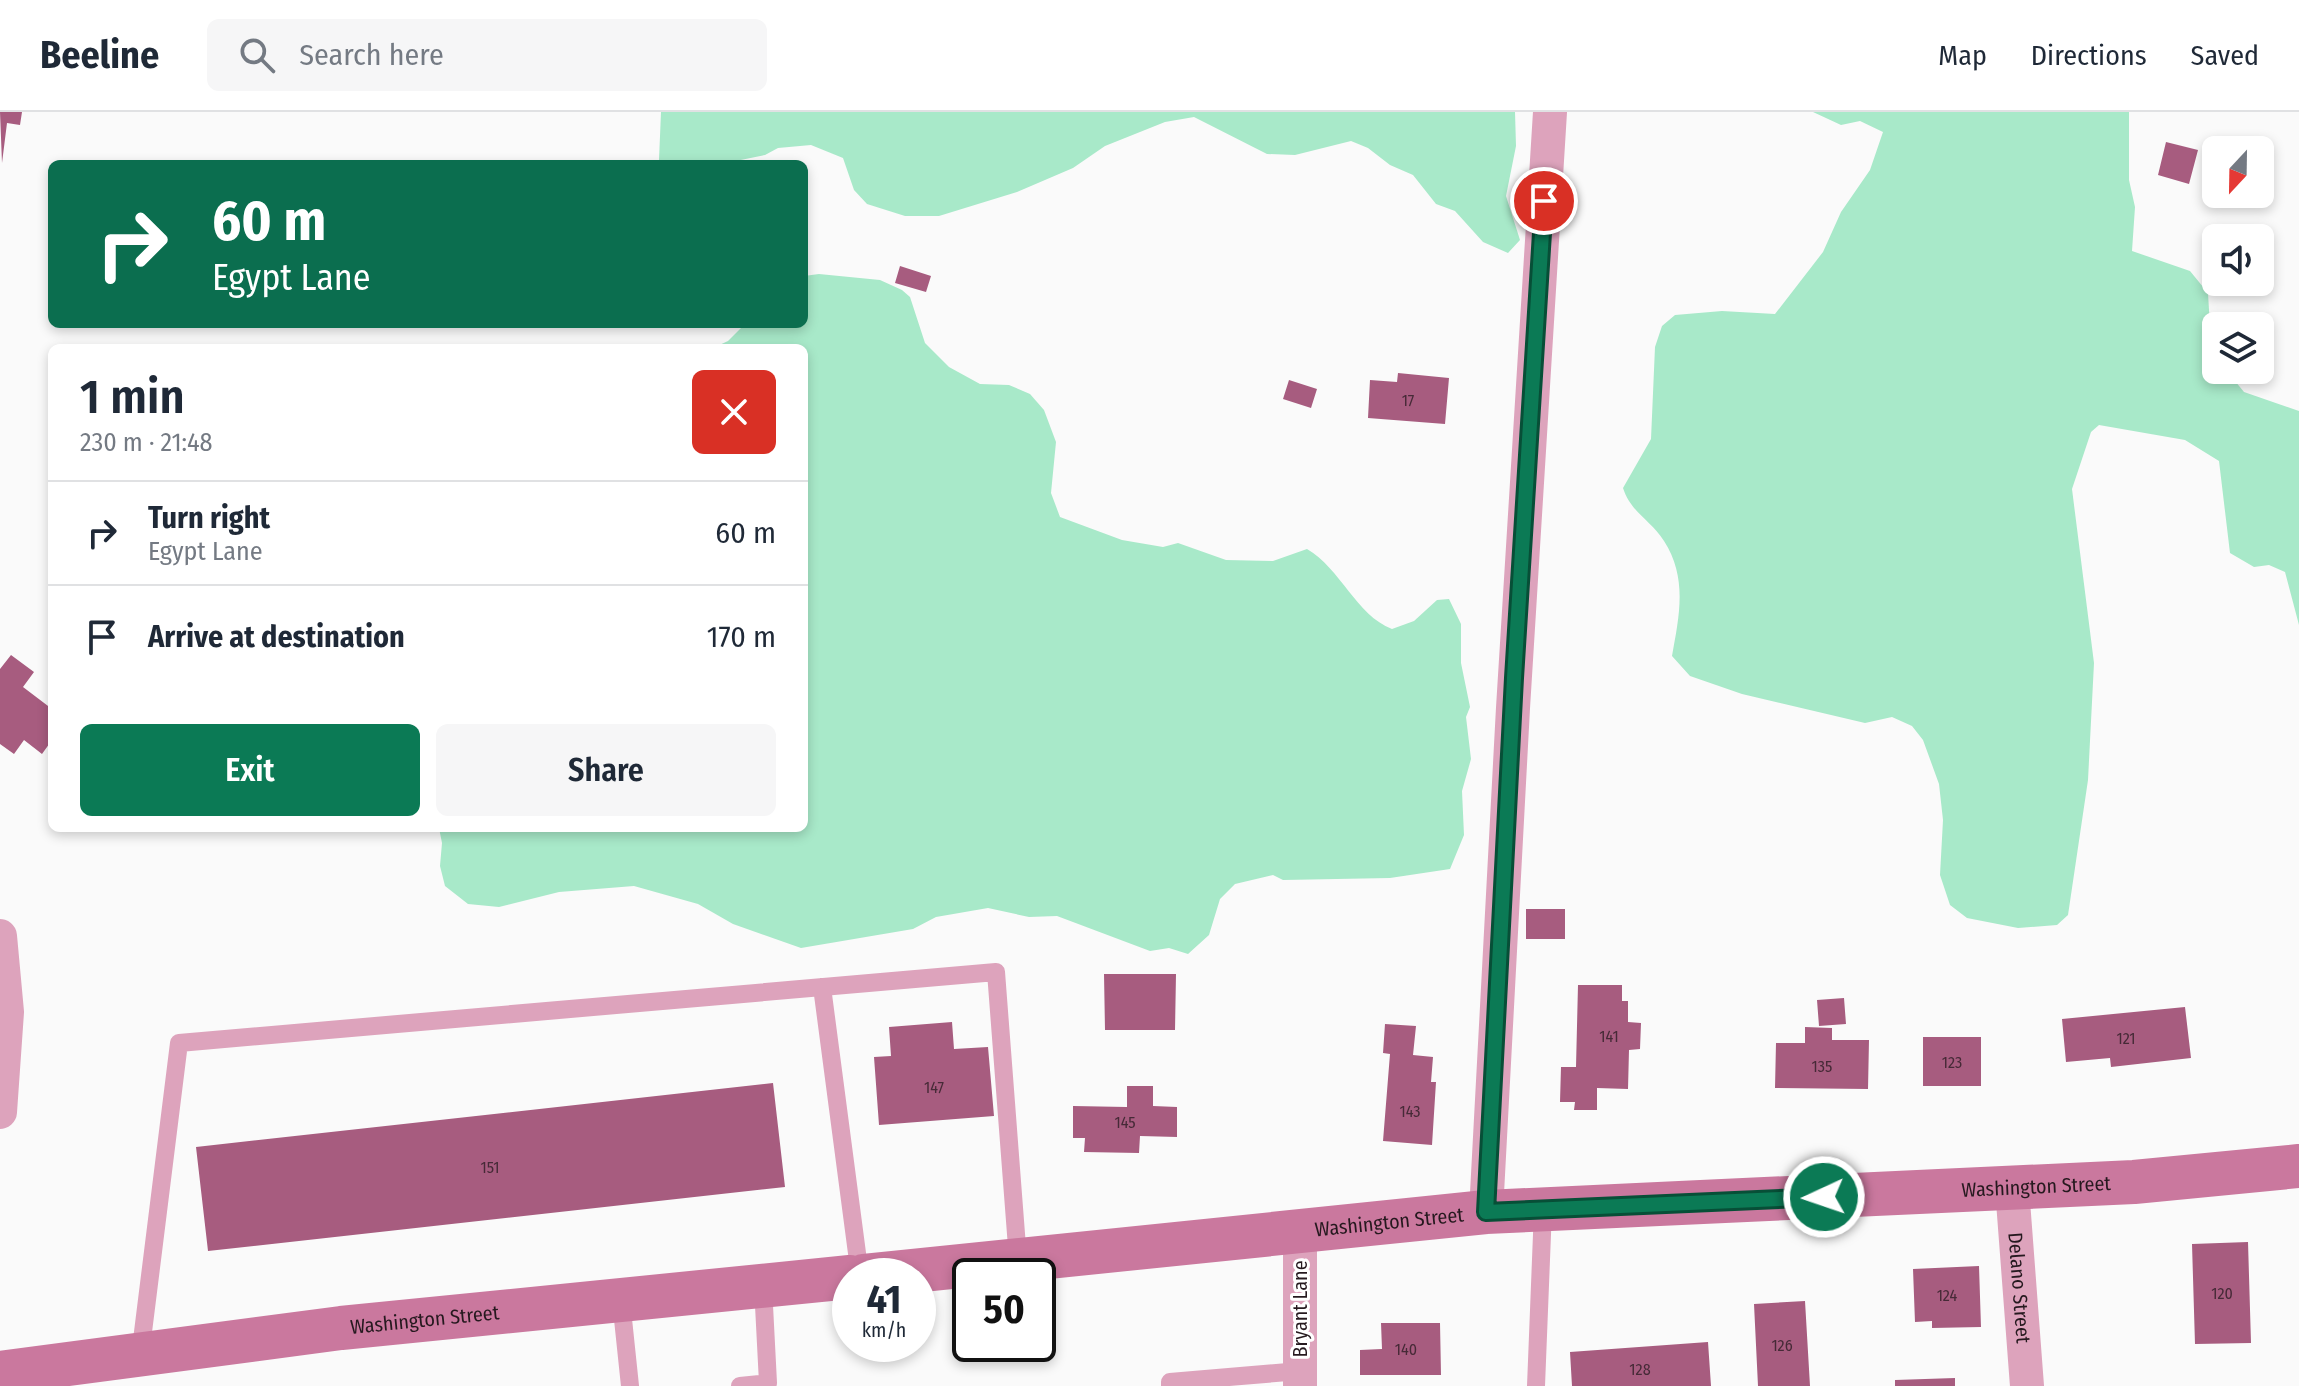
<!DOCTYPE html>
<html lang="en">
<head>
<meta charset="utf-8">
<style>
	:root { --surface:#fff; --page:#f6f6f7; --text:#1f2937; --muted:#747a83; --line:#e0e1e3; --accent:#0b7a55 }
	body { margin:0; font-family:"Fira Sans Condensed",sans-serif; background:var(--page); color:var(--text); height:100vh; display:flex; flex-direction:column; font-size:30px; white-space:nowrap }
	* { box-sizing:border-box; margin:0 }
	p { font-size:26px; color:var(--muted) }
	.icon { flex:none; width:44px; height:44px; fill:none; stroke:currentColor; stroke-width:2; stroke-linecap:round; stroke-linejoin:round }
	.map { position:relative; flex:1; overflow:hidden }
	.drawer { position:absolute; left:48px; top:232px; width:760px; height:488px; display:flex; flex-direction:column; background:var(--surface); border-radius:12px; box-shadow:0 4px 12px #0003 }
	.drawer>* { flex:none }
	.top-card { position:absolute; left:48px; top:48px; width:760px; height:168px; border-radius:12px; box-shadow:0 4px 12px #0003; background:#0b6e4f; color:#fff; overflow:hidden }
	.needle { width:52px; rotate:202deg }
	.buttons { position:absolute; left:2202px; top:24px; display:grid; gap:16px }
	.buttons a { display:grid; place-items:center; width:72px; height:72px; border-radius:12px; background:var(--surface); box-shadow:0 4px 12px #0003; font-size:40px }
	.speed { position:absolute; left:832px; top:1146px; display:flex; gap:16px; font-size:40px; font-weight:700; text-align:center }
	.speed>* { display:grid; place-content:center; width:104px; height:104px; border-radius:50%; background:var(--surface); box-shadow:0 4px 12px #0003; line-height:1 }
	.speed small { font-size:20px; font-weight:400 }
	.speed .limit { border:4px solid #111; border-radius:12px; background:#fff; color:#111 }
	.pin { position:absolute; display:grid; place-items:center; width:68px; height:68px; color:#fff; margin:-34px; border:4px solid #fff; border-radius:50%; box-shadow:0 2px 8px #0007 }
	.me { position:absolute; width:88px; margin:-44px; rotate:267deg; stroke-linejoin:round; filter:drop-shadow(0 0 6px #0008) }
	.turn { display:flex; align-items:center; gap:28px; height:168px; padding:0 32px; font-size:36px }
	.turn .icon { width:104px; height:104px; stroke-width:2.5 }
	.turn b { display:block; font-size:56px; line-height:68px }
	.round { display:grid; place-items:center; flex:none; width:84px; height:84px; border-radius:12px; background:var(--page) }
	.head { display:flex; align-items:center; justify-content:space-between; height:136px; padding:0 32px }
	h1 { font-size:48px; font-weight:600; line-height:60px }
	.action { display:flex; gap:16px; margin-top:auto; padding:16px 32px }
	.action a { flex:1; height:92px; border-radius:12px; background:var(--accent); color:#fff; font-size:32px; font-weight:600; line-height:92px; text-align:center }
	.action a+a { background:var(--page); color:var(--text) }
	ul { padding:0; list-style:none }
	li { display:flex; align-items:center; gap:24px; height:104px; padding:0 32px; border-top:2px solid var(--line) }
	li div { flex:1 }
	li b { display:block; font-size:30px }
	li em { font-style:normal }
	header { display:flex; align-items:center; gap:48px; box-sizing:border-box; height:112px; padding:0 40px; background:var(--surface); border-bottom:2px solid var(--line) }
	header strong { font-size:38px }
	nav { display:flex; gap:44px; margin-inline-start:auto; font-size:28px }
	.search { width:560px; height:72px; background:var(--page); display:flex; align-items:center; gap:20px; box-sizing:border-box; padding:0 28px; border-radius:12px; color:var(--muted); font-size:30px }
	.map>svg:first-child { display:block }
</style>
</head>
<body>
<header>
<strong>Beeline</strong>
<div class="search"><svg class="icon" aria-label="search" viewBox="0 0 24 24"><circle cx="10" cy="10" r="6"/><path d="M15 15l6 6"/></svg>Search here</div>
<nav><a>Map</a><a>Directions</a><a>Saved</a></nav>
</header>
<div class="map">
<svg width="2299" height="1274" viewBox="0 0 2299 1274">
	<rect width="100%" height="100%" fill="#fafafa"/>
	<path fill="#a8e9c9" d="M 661,0 L 1515,0 L 1516,34 L 1506,84 L 1520,128 L 1508,141 L 1483,130 L 1455,99 L 1436,92 L 1413,63 L 1390,53 L 1368,36 L 1351,29 L 1295,43 L 1267,42 L 1194,5 L 1165,10 L 1105,34 L 1073,56 L 1017,80 L 939,104 L 905,104 L 867,92 L 854,78 L 843,46 L 811,33 L 778,36 L 765,43 L 721,52 L 664,52 L 659,48 Z
		M 1813,0 L 2129,0 L 2129,68 L 2135,95 L 2132,139 L 2190,159 L 2208,181 L 2211,232 L 2216,241 L 2216,258 L 2226,258 L 2244,280 L 2299,299 L 2299,513 L 2285,460 L 2269,453 L 2254,455 L 2230,441 L 2219,349 L 2185,328 L 2099,313 L 2091,320 L 2072,377 L 2094,551 L 2088,668 L 2068,803 L 2057,813 L 2018,816 L 1967,806 L 1950,793 L 1940,763 L 1943,708 L 1939,672 L 1923,628 L 1912,614 L 1892,605 L 1865,611 L 1742,582 L 1690,564 L 1672,544 C 1679,505 1688,466 1664,429 C 1651,408 1631,401 1623,376 L 1651,327 L 1655,235 L 1662,214 L 1675,203 L 1722,199 L 1775,202 L 1823,140 L 1841,100 L 1870,58 L 1883,20 L 1860,9 L 1841,13 Z
		M 819,162 L 880,168 L 902,178 L 910,185 L 925,231 L 949,255 L 980,272 L 1009,273 L 1030,282 L 1044,298 L 1056,330 L 1051,381 L 1060,405 L 1122,428 L 1163,435 L 1178,431 L 1226,448 L 1273,449 L 1307,437 C 1341,457 1356,503 1392,517 L 1414,509 L 1437,488 L 1449,487 L 1461,512 L 1461,551 L 1470,595 L 1466,605 L 1471,647 L 1462,679 L 1464,723 L 1450,757 L 1390,766 L 1283,768 L 1273,763 L 1235,772 L 1220,787 L 1209,823 L 1188,842 L 1169,836 L 1150,839 L 1057,804 L 1029,805 L 988,796 L 936,805 L 913,817 L 801,836 L 733,812 L 698,792 L 634,774 L 559,780 L 499,795 L 468,792 L 445,774 L 440,754 L 442,731 L 439,716 L 804,716 L 804,236 L 713,236 L 728,229 L 745,212 L 804,212 L 804,164 Z"/>
	<path fill="#a75c7f" d="M 0,0 L 22,0 L 20,13 L 7,11 L 2,51 Z
		M 2166,30 L 2198,38 L 2189,72 L 2158,63 Z
		M 900,154 L 931,164 L 926,180 L 895,171 Z
		M 1398,261 L 1449,266 L 1445,312 L 1368,306 L 1370,268 L 1397,270 Z
		M 1289,268 L 1317,277 L 1311,296 L 1283,287 Z
		M 11,543 L 34,560 L 23,575 L 52,597 L 52,628 L 42,642 L 24,628 L 14,642 L 0,632 L 0,557 Z
		M 1526,797 L 1565,797 L 1565,827 L 1526,827 Z
		M 1104,862 L 1176,862 L 1175,918 L 1105,918 Z
		M 1578,873 L 1622,873 L 1622,889 L 1628,889 L 1628,910 L 1641,911 L 1640,937 L 1629,938 L 1628,977 L 1597,976 L 1597,998 L 1574,998 L 1575,990 L 1560,990 L 1561,955 L 1576,955 Z
		M 1844,886 L 1846,912 L 1819,914 L 1817,888 Z
		M 2185,895 L 2191,946 L 2111,955 L 2110,946 L 2066,950 L 2062,907 Z
		M 952,910 L 954,937 L 988,935 L 994,1004 L 879,1013 L 874,945 L 891,944 L 889,915 Z
		M 1385,912 L 1416,914 L 1413,943 L 1433,945 L 1431,970 L 1436,970 L 1432,1033 L 1383,1029 L 1390,942 L 1383,941 Z
		M 1805,915 L 1832,916 L 1832,928 L 1869,928 L 1868,977 L 1775,976 L 1776,931 L 1805,931 Z
		M 1923,925 L 1981,925 L 1981,974 L 1923,974 Z
		M 773,971 L 785,1075 L 208,1139 L 196,1035 Z
		M 1127,974 L 1153,974 L 1153,994 L 1177,995 L 1177,1025 L 1140,1024 L 1139,1041 L 1084,1040 L 1085,1026 L 1073,1026 L 1073,994 L 1127,995 Z
		M 2248,1130 L 2251,1231 L 2195,1232 L 2192,1132 Z
		M 1979,1154 L 1981,1215 L 1932,1216 L 1932,1209 L 1915,1210 L 1913,1157 Z
		M 1805,1189 L 1810,1274 L 1758,1274 L 1754,1192 Z
		M 1381,1211 L 1440,1211 L 1441,1263 L 1360,1263 L 1360,1238 L 1382,1237 Z
		M 1708,1230 L 1711,1274 L 1572,1274 L 1570,1240 Z
		M 1955,1266 L 1955,1274 L 1895,1274 L 1895,1268 Z"/>
	<g fill="none" stroke-linecap="round" stroke-linejoin="round">
		<path stroke="#dda3bc" stroke-width="18" d="M 822,875 L 860,1164
			M 621,1188 L 630,1274
			M 140,1244 L 179,931 L 996,860 L 1018,1148
			M 740,1274 L 768,1271 L 763,1174
			M 1170,1274 L 1170,1270 L 1300,1259
			M 1536,1274 L 1543,1097"/>
		<g stroke="#dda3bc" stroke-width="34">
			<path d="M 0,824 L 7,900 L 0,1000"/>
			<path id="s1" d="M 2012,1076 L 2027,1274"/>
			<path d="M 1486,1100 L 1513,596 L 1550,0"/>
			<path d="M 1300,1274 L 1300,1120"/>
		</g>
		<g stroke="#ca789e" stroke-width="44">
			<path id="s2" d="M 864,1164 L 1486,1100 L 2134,1070 L 2299,1054"/>
			<path id="s3" d="M 0,1261 L 341,1216 L 850,1165"/>
		</g>
	</g>
	<g fill="none" stroke-linecap="round" stroke-linejoin="round">
		<g stroke="#074f37" stroke-width="20">
			<path id="route" d="M 1544,89 L 1514,566 L 1486,1100 L 1824,1085"/>
		</g>
		<use href="#route" stroke="#0b7a55" stroke-width="14"/>
	</g>
	<g text-anchor="middle" dominant-baseline="central" stroke-width="6" stroke-linejoin="round" paint-order="stroke">
		<g font-size="16" fill="#462a37">
			<text x="1408" y="288">17</text>
			<text x="1609" y="924">141</text>
			<text x="2126" y="926">121</text>
			<text x="1952" y="950">123</text>
			<text x="1822" y="954">135</text>
			<text x="934" y="975">147</text>
			<text x="1410" y="999">143</text>
			<text x="1125" y="1010">145</text>
			<text x="490" y="1055">151</text>
			<text x="2222" y="1181">120</text>
			<text x="1947" y="1183">124</text>
			<text x="1782" y="1233">126</text>
			<text x="1406" y="1237">140</text>
			<text x="1640" y="1257">128</text>
		</g>
		<g font-size="20" fill="#26191f" stroke="#fff">
			<text stroke="none"><textPath href="#s2" startOffset="1176">Washington Street</textPath></text>
			<text stroke="none"><textPath href="#s2" startOffset="528">Washington Street</textPath></text>
			<text stroke="none"><textPath href="#s1" startOffset="100">Delano Street</textPath></text>
			<text transform="translate(1300 1197) rotate(-90)">Bryant Lane</text>
			<text stroke="none"><textPath href="#s3" startOffset="428">Washington Street</textPath></text>
		</g>
	</g>
</svg>
<div class="buttons">
<a><svg class="needle" viewBox="-14 -14 28 28"><path d="M0-13l5 13h-10z" fill="#e53935"/><path d="M0 13l5-13h-10z" fill="#747a83"/></svg></a>
<a><svg class="icon" aria-label="sound" viewBox="0 0 24 24"><path d="M4 9h4l5-4v14l-5-4H4zM17 9q2 3 0 6"/></svg></a>
<a><svg class="icon" aria-label="layers" viewBox="0 0 24 24"><path d="M12 4l9 5-9 5-9-5zM3 14l9 5 9-5"/></svg></a>
</div>
<div class="speed"><div>41<small>km/h</small></div><div class="limit">50</div></div>
<div class="pin" style="left:1544px;top:89px;background:#d93025"><svg class="icon" aria-label="arrive" viewBox="0 0 24 24"><path d="M6 21V4h12l-3 4 3 4H6"/></svg></div>
<svg class="me" style="left:1824px;top:1085px" viewBox="-20 -20 40 40"><circle r="17" fill="#0b7a55" stroke="#fff" stroke-width="3"/><path d="M0-11L8 9 0 5-8 9z" fill="#fff"/></svg>
<div class="top-card">
<div class="turn"><svg class="icon" aria-label="right" viewBox="0 0 24 24"><path d="M7 20v-9h11M14 6l5 5-5 5"/></svg><div><b>60 m</b>Egypt Lane</div></div>
</div>
<section class="drawer">
<div class="head"><div><h1>1 min</h1><p>230 m · 21:48</p></div><a class="round" style="background:#d93025;color:#fff"><svg class="icon" aria-label="close" viewBox="0 0 24 24"><path d="M6 6l12 12M18 6L6 18"/></svg></a></div>
<ul>
<li><svg class="icon" aria-label="right" viewBox="0 0 24 24"><path d="M7 20v-9h11M14 6l5 5-5 5"/></svg><div><b>Turn right</b><p>Egypt Lane</p></div><em>60 m</em></li>
<li><svg class="icon" aria-label="arrive" viewBox="0 0 24 24"><path d="M6 21V4h12l-3 4 3 4H6"/></svg><div><b>Arrive at destination</b></div><em>170 m</em></li>
</ul>
<div class="action"><a>Exit</a><a>Share</a></div>
</section>
</div>
</body>
</html>
